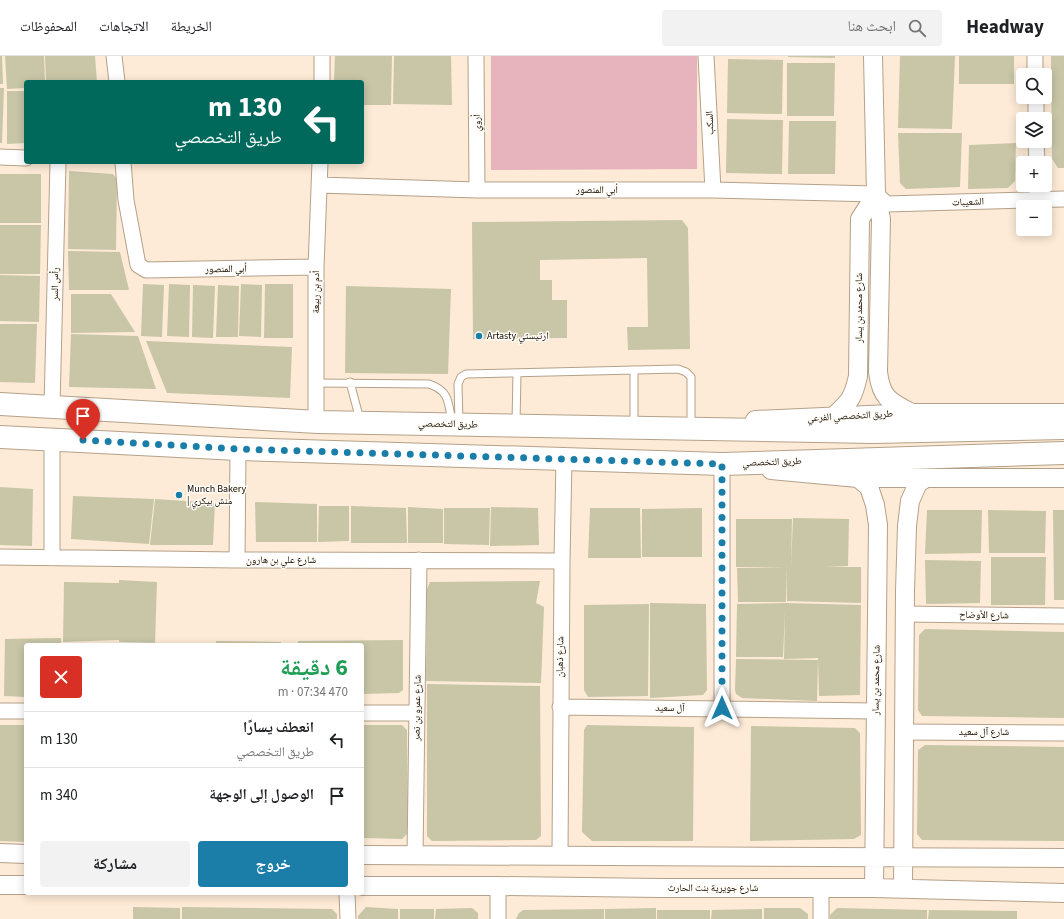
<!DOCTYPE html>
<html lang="ar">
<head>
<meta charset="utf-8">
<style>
	:root { --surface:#fff; --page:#f2f2f2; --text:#202124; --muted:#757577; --line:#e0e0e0; --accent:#1a7ea9 }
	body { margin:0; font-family:"Source Sans 3","Noto Naskh Arabic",sans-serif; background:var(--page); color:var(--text); direction:rtl; height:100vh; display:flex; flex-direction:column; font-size:15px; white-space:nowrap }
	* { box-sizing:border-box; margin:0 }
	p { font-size:13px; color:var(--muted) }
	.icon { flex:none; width:22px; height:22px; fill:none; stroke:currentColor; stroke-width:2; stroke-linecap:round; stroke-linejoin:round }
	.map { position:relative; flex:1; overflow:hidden; direction:ltr }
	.sheet { position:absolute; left:24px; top:587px; width:340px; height:252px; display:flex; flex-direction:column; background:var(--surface); border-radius:4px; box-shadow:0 2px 10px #0003; direction:rtl }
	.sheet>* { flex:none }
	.guide { position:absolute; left:24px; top:24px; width:340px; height:84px; border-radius:4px; box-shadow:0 2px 10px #0003; direction:rtl; background:#00695c; color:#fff; overflow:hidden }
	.controls { position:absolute; left:1016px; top:12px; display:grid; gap:8px }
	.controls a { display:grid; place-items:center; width:36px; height:36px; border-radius:4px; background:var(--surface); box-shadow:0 2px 10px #0003; font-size:20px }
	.pin { position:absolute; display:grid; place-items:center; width:34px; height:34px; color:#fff; margin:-41px -17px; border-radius:50% 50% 50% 0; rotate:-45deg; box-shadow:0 0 4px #0007 }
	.pin .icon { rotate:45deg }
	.me { position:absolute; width:44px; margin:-22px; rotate:0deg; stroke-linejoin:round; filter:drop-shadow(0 0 3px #0008) }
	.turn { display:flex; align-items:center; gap:14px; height:84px; padding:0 16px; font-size:18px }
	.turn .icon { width:52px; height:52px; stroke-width:2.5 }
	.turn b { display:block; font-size:28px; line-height:34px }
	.round { display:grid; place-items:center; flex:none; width:42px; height:42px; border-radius:4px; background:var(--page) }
	.headline { display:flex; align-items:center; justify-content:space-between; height:68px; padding:0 16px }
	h1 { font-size:24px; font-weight:700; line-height:30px; color:#1e9e55 }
	.primary-button { display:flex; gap:8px; margin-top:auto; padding:8px 16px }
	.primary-button a { flex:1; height:46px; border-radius:4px; background:var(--accent); color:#fff; font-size:16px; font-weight:700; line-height:46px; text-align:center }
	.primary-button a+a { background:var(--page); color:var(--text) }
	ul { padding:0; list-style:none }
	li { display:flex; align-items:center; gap:12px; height:56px; padding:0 16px; border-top:1px solid var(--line) }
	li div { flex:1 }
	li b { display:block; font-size:15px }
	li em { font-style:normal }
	header { display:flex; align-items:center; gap:24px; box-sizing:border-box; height:56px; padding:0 20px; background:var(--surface); border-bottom:1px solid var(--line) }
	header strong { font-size:19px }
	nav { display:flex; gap:22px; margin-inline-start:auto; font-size:14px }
	.search { width:280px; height:36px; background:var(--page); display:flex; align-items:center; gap:10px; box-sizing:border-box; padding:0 14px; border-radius:4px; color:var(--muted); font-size:15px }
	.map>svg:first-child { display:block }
</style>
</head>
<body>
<header>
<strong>Headway</strong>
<div class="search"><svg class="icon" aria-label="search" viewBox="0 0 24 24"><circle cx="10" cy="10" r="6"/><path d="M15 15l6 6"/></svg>ابحث هنا</div>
<nav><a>الخريطة</a><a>الاتجاهات</a><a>المحفوظات</a></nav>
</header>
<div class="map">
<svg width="1064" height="863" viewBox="0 0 1064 863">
	<rect width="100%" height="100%" fill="#fdebd7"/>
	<path fill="#e7b4bd" d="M 491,0 L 697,0 L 697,113 L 491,114 Z"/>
	<path fill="#c8c6a7" d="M 0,0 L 2,0 L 3,28 L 0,28 Z
		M 5,0 L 44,0 L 45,26 L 26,26 L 26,32 L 7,33 Z
		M 45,0 L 95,0 L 97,26 L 46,26 Z
		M 335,0 L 392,0 L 391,49 L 362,49 L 362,26 L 334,26 Z
		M 394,0 L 451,0 L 452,49 L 393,48 Z
		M 788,0 L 835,0 L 835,2 L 788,1 Z
		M 900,0 L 955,0 L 952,73 L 898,72 Z
		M 959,0 L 1014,0 L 1014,28 L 959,28 Z
		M 1051,0 L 1064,0 L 1064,112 L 1058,112 L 1052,103 Z
		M 728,3 L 783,4 L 782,58 L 727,57 Z
		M 787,7 L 835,7 L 834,60 L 787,60 Z
		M 0,32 L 4,32 L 2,87 L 0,87 Z
		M 7,35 L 26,35 L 26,87 L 7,88 Z
		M 727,63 L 783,64 L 782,118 L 726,117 Z
		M 789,65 L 836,65 L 835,118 L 788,118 Z
		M 898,77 L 962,77 L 960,131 L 906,133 L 900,127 Z
		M 1016,87 L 1015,125 L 1008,132 L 968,133 L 969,89 Z
		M 69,115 L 113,118 L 117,123 L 116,194 L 68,193 Z
		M 0,118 L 41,118 L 41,167 L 0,167 Z
		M 682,164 L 688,172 L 690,293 L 628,294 L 627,271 L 648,271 L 647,202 L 540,204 L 540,224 L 552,224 L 552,244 L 567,244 L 567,282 L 473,283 L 472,166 Z
		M 0,169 L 41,169 L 40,218 L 0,218 Z
		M 68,195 L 120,196 L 129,234 L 69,234 Z
		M 0,219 L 40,220 L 39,266 L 0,265 Z
		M 143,228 L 164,229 L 162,281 L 141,280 Z
		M 169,228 L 190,229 L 189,281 L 167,280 Z
		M 241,228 L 262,229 L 261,281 L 239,280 Z
		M 265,228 L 293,228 L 293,282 L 264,282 Z
		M 193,229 L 215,230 L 213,282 L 192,281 Z
		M 218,229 L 239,230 L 238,281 L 216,281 Z
		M 346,230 L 451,233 L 448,318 L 345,317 Z
		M 71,238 L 111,238 L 135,276 L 71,277 Z
		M 0,268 L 37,268 L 35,327 L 0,326 Z
		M 71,278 L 138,280 L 156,333 L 69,331 Z
		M 146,285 L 292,291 L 290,342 L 167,337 Z
		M 0,431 L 33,433 L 32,490 L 0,489 Z
		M 73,440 L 154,443 L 149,488 L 71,483 Z
		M 155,443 L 215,447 L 213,489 L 150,489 Z
		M 255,446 L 317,448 L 317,486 L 256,486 Z
		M 319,450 L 349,450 L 349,485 L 318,486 Z
		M 351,450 L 406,452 L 407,487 L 351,487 Z
		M 408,451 L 443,453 L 443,487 L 408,487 Z
		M 491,451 L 538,452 L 539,489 L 490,490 Z
		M 444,452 L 490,452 L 489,489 L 444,488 Z
		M 590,452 L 640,452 L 641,502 L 588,502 Z
		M 702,452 L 702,501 L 642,501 L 642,453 Z
		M 927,454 L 982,454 L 981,497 L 925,498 Z
		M 988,454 L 1046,455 L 1045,497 L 989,497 Z
		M 1053,454 L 1064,454 L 1064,544 L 1054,544 Z
		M 793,462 L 849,463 L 848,510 L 826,511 L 861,511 L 861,547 L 787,545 L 787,511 L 736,511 L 736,463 L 792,463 L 791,511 Z
		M 991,501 L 1046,501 L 1045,549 L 991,549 Z
		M 925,504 L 981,505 L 980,547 L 926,548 Z
		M 787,511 L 786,546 L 738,546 L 737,512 Z
		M 119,524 L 157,526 L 155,587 L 119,586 L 119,584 L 63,586 L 64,526 L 119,527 Z
		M 540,525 L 536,547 L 544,551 L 541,627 L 426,625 L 427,533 L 430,526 Z
		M 650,547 L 706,548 L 707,634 L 703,639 L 650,642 Z
		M 785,547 L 861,549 L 860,639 L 819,640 L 818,602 L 784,603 L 785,555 L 783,601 L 736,601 L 737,548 Z
		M 649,548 L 648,640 L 588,641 L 584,634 L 584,549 Z
		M 925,573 L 1064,576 L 1064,662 L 922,660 L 918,654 L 919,579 Z
		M 61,582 L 61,589 L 26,589 L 26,641 L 4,640 L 5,583 Z
		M 403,584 L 403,634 L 399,637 L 362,638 L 362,589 L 298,589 L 298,585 Z
		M 216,585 L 281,586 L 281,589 L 216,589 Z
		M 63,587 L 119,587 L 119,589 L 63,589 Z
		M 736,603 L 818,604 L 817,645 L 742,642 L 736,638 L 735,634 Z
		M 427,628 L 540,630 L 541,780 L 536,784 L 432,785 L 427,780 Z
		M 0,669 L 26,669 L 26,786 L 0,785 Z
		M 362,669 L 402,669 L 407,674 L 408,777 L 402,783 L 362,782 Z
		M 587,669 L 694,671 L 693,785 L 592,785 L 582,776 L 584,674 Z
		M 751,670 L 855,672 L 860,677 L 861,779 L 854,783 L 750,785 Z
		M 925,689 L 1064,691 L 1064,785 L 922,784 L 917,778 L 918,694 Z
		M 133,851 L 180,852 L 180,863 L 133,863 Z
		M 182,851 L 332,853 L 337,858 L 337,863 L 182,863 Z
		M 366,851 L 398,853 L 398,863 L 358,863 L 358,860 Z
		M 472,852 L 478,857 L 478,863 L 435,863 L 436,853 Z
		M 656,852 L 656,863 L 605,863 L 605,853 Z
		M 764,852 L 800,852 L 808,858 L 808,863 L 764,863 Z
		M 837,852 L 927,854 L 927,863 L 830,863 L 830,859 Z
		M 400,853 L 434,853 L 434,863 L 400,863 Z
		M 604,853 L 604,863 L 516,863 L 519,857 L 523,854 Z
		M 762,853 L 762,863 L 711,863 L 712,854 Z
		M 657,854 L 710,854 L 710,863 L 657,863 Z
		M 929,854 L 1017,855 L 1017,863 L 928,863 Z"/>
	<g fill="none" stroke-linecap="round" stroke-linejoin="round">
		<g stroke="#b5a189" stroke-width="9">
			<path id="service" d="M 350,326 L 360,364
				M 316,327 L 429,328 C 450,335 448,347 452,366
				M 459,366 L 458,328 L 461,321 L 466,318 L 678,313 L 686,316 L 691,321 L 691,367
				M 516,368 L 517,317
				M 634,370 L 634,314"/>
		</g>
		<g stroke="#b5a189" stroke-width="17">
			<path id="minor" d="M 114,0 L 117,26
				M 476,0 L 477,134
				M 706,0 L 713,134
				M 1035,0 L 1035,19
				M 322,26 L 322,0
				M 1036,41 L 1036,63
				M 1036,85 L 1037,107
				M 0,101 L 26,102
				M 123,106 L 126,144 L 138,209 L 146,214 L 316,211
				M 319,129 L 477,134 L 713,134 L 876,138 L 887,148 L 1064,143
				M 1037,129 L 1037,144
				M 52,351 L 58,106
				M 318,366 L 316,360 L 316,211 L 320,106
				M 0,501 L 237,504 L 562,505
				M 52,502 L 52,382
				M 237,504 L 238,393
				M 905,558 L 1064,560
				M 560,651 L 875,655
				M 722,652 L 722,408
				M 0,655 L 26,655
				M 362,657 L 417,657
				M 904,676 L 1064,677
				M 560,799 L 562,505 L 564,403
				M 415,800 L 419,504
				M 347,837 L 348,863
				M 498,863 L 498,830
				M 821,863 L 821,832"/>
		</g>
		<g stroke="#b5a189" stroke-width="20">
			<path id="tertiary" d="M 876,138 L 881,163 L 878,316 C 881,342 890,346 912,357
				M 833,361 C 850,345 853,343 858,320 L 860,163 L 876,138 L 873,0
				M 755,364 L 912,357 L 1064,357
				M 771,414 L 858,422 L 1064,422
				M 858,422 L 869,431 L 875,449 L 878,469 L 874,832
				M 0,797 L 26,798
				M 362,799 L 1064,802
				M 0,829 L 26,829
				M 362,830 L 498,830 L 660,832 L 874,832 L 1064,837
				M 903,832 L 905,535 L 907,470 L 910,445 L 918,427 L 926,422"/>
		</g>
		<g stroke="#b5a189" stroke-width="24">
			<path id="primary" d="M 0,348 L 318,366 L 873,376 L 1064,372
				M 0,381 L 238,393 L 722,408 L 1064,397"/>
		</g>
		<use href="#service" stroke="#fff" stroke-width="7"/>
		<use href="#minor" stroke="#fff" stroke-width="15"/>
		<use href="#tertiary" stroke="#fff" stroke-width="18"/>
		<use href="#primary" stroke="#fff" stroke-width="22"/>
	</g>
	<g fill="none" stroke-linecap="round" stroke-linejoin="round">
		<path stroke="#1a7ea9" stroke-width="7" stroke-dasharray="0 12.6" d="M 83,384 L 238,393 L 722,408 L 722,652"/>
	</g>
	<g fill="#1a7ea9" stroke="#fffbf5" stroke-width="1.5">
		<circle cx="479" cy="280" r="4"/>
		<circle cx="179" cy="439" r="4"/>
	</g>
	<g text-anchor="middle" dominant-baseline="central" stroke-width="3" stroke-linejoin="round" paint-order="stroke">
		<g font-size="10" fill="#130b04" stroke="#fffbf5">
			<text transform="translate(477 67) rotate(-90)">أروي</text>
			<text transform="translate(710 67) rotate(-93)">السكب</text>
			<text x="597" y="134">أبي المنصور</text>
			<text transform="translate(968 146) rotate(-2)">الشعيبات</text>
			<text transform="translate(226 213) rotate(-1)">أبي المنصور</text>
			<text transform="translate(55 228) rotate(-89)">رأس السر</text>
			<text transform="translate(316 236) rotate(-90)">أدم بن ربيعة</text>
			<text transform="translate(859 252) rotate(-90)">شارع محمد بن يسار</text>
			<text transform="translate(850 360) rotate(-3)">طريق التخصصي الفرعي</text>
			<text transform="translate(448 368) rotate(1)">طريق التخصصي</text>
			<text transform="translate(772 406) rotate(-2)">طريق التخصصي</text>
			<text x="281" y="504">شارع علي بن هارون</text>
			<text transform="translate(984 559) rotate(1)">شارع الأوضاح</text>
			<text transform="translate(560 601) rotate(-89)">شارع ذهبان</text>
			<text transform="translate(876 624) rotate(-89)">شارع محمد بن يسار</text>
			<text transform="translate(417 652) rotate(-89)">شارع عمرو بن نصر</text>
			<text transform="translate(670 652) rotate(1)">آل سعيد</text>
			<text x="984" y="676">شارع آل سعيد</text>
			<text x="713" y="832">شارع جويرية بنت الحارث</text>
		</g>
		<g font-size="10" fill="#130b04" stroke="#fffbf5" text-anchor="start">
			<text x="487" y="280">Artasty ارتيستي</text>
			<text x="187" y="433">Munch Bakery<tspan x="187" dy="12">| منش بيكري</tspan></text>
		</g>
	</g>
</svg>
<div class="controls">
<a><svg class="icon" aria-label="search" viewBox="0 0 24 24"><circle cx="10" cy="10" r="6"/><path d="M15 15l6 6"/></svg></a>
<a><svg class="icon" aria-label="layers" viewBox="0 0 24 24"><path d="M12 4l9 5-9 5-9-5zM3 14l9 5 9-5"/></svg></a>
<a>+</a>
<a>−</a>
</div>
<div class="pin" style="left:83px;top:384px;background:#d93025"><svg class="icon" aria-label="arrive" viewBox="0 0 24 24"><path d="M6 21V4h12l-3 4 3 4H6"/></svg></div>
<svg class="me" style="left:722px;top:652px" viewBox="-20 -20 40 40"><path d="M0-17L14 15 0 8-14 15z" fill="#1a7ea9" stroke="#fff" stroke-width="4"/></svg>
<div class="guide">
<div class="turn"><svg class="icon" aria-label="left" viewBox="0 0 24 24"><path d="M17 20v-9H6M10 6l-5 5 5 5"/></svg><div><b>130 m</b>طريق التخصصي</div></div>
</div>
<section class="sheet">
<div class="headline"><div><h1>6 دقيقة</h1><p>470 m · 07:34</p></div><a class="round" style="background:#d93025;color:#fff"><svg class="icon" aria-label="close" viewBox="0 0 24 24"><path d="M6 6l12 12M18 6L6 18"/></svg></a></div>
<ul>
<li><svg class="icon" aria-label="left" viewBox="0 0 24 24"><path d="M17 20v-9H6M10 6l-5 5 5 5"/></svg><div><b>انعطف يسارًا</b><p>طريق التخصصي</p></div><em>130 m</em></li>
<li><svg class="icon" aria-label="arrive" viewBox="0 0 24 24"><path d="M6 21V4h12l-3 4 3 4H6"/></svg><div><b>الوصول إلى الوجهة</b></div><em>340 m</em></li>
</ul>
<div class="primary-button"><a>خروج</a><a>مشاركة</a></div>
</section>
</div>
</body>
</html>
